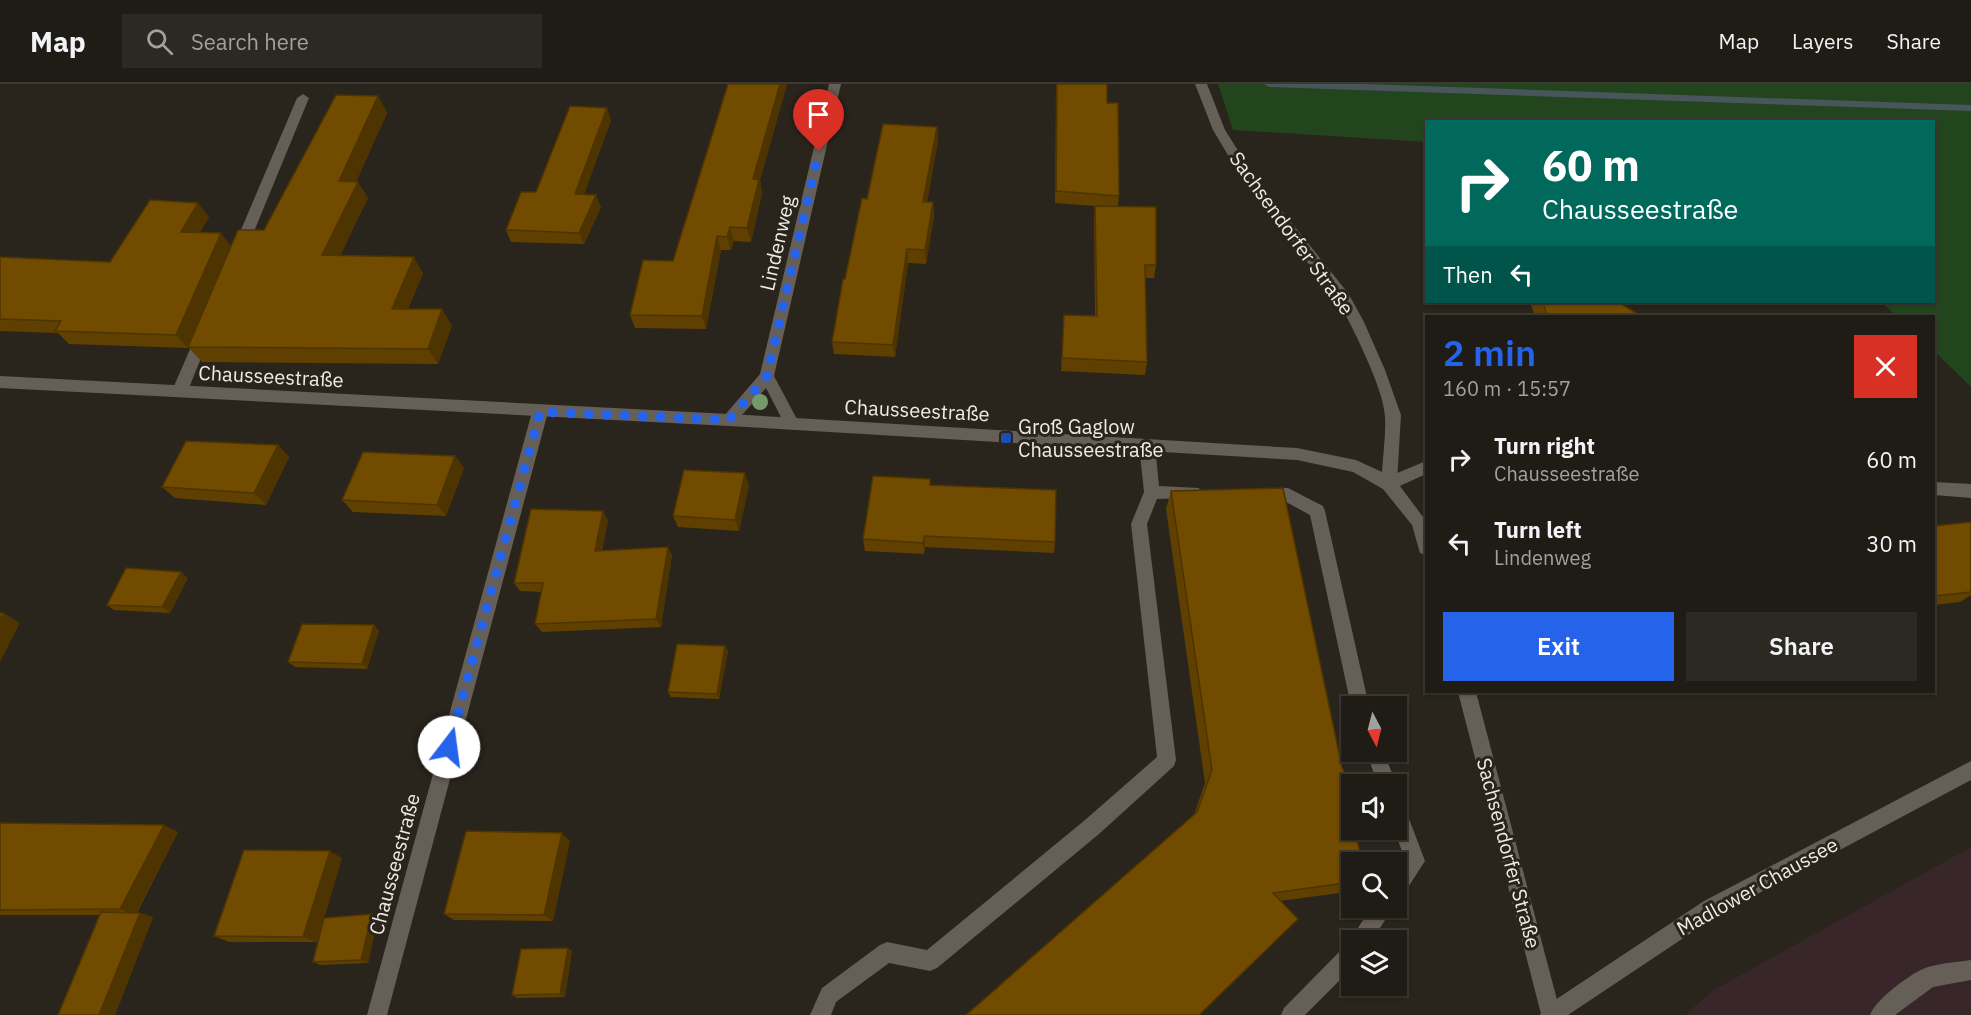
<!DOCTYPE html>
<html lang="en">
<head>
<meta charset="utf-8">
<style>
	:root { --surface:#1f1b15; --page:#2c2822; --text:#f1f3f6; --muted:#a1a1a0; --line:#3c3934; --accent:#2563eb }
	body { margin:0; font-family:"IBM Plex Sans",sans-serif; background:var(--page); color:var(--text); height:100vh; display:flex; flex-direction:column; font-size:22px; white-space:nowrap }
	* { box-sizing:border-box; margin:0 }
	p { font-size:20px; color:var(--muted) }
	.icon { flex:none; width:33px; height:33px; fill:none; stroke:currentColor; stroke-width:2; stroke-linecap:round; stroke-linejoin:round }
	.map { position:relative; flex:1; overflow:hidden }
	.sheet { position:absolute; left:1425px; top:231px; width:510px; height:378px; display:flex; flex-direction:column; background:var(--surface); border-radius:0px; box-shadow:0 2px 4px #0004,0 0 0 2px var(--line) }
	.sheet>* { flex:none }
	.guide { position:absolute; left:1425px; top:36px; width:510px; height:183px; border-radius:0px; box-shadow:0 2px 4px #0004,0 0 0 2px var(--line); background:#00695c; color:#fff; overflow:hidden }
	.needle { width:39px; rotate:173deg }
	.controls { position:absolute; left:1341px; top:612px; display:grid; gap:12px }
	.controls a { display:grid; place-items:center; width:66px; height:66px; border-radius:0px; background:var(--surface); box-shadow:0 2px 4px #0004,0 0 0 2px var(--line); font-size:30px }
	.pin { position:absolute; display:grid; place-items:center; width:51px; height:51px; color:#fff; margin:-62px -26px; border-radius:50% 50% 50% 0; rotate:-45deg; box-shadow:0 0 6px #0007 }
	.pin .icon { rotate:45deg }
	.me { position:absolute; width:66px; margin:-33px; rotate:15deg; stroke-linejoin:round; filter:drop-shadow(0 0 4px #0008) }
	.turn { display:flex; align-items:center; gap:21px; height:126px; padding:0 18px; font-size:27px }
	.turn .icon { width:78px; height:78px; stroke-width:2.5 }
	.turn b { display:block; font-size:42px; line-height:51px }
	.then { display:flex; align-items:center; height:57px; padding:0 18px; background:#0003; gap:12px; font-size:22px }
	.round { display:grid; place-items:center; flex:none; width:63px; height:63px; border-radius:0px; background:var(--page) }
	.overview { display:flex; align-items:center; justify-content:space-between; height:102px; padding:0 18px }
	h1 { font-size:36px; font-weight:600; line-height:45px; color:var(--accent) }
	.cta { display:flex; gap:12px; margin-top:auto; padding:12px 18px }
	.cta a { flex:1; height:69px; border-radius:0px; background:var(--accent); color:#fff; font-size:24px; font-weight:600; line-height:69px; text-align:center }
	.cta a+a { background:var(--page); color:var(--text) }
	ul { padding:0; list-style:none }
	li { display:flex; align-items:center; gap:18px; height:84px; padding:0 18px }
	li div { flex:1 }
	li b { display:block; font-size:22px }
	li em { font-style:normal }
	header { display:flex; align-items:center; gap:36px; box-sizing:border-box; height:84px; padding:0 30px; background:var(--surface); border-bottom:2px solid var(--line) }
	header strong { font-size:28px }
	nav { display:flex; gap:33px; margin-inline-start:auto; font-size:21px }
	.search { width:420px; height:54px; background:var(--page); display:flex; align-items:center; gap:15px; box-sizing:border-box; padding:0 21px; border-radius:0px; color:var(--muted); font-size:22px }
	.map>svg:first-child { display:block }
</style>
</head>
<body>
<header>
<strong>Map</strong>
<div class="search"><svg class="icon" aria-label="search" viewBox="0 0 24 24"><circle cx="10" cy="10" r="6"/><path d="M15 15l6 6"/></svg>Search here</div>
<nav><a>Map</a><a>Layers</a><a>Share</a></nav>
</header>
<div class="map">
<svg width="1971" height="931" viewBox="0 0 1971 931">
	<rect width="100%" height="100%" fill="#29241c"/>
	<path fill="#39262a" d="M 1971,763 L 1971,931 L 1685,931 L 1712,907 Z"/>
	<path fill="#22451d" d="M 1218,0 L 1971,0 L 1971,303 L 1934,267 L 1934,232 L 1897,232 L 1881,218 L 1934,218 L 1934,38 L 1426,38 L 1426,58 L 1233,46 Z"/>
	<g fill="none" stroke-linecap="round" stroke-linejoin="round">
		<path fill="#48555b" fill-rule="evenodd" d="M 1264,0 L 1364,0 L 1971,21 L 1971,27 L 1269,3 Z"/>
		<path fill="#655f57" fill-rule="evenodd" d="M 303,10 L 309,14 L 246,167 L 239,172 L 234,171 L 232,167 L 297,14 Z
			M 204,243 L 211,249 L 187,309 L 184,313 L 174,313 L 171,309 L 197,249 Z
			M 1147,355 L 1155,361 L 1159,402 L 1199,404 L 1201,409 L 1199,414 L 1157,415 L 1147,440 L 1176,676 L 1174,682 L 1099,750 L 937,884 L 930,887 L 889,879 L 836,918 L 831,931 L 810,931 L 822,904 L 880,861 L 887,858 L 927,866 L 1085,736 L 1157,673 L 1131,440 L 1144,408 L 1139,361 Z
			M 1426,377 L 1426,390 L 1389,407 L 1383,405 L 1381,400 L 1383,395 Z
			M 1934,398 L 1971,400 L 1971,414 L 1934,411 Z
			M 1264,404 L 1288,404 L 1323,422 L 1325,427 L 1369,622 L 1351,622 L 1310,431 L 1286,418 L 1258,416 L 1256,411 L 1258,406 Z
			M 1366,668 L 1384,668 L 1396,700 L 1378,700 Z
			M 1396,717 L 1403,719 L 1425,777 L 1403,811 L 1396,814 L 1396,787 L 1405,775 L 1394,746 L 1396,746 Z
			M 1371,824 L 1393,824 L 1372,856 L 1352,856 L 1352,884 L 1305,931 L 1281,931 L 1284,924 L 1345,862 L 1351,859 L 1350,856 Z
			M 1971,876 L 1971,896 L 1933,903 L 1895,931 L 1870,931 C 1876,915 1912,888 1928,883 C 1942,879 1957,878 1971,876 Z"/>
		<path fill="#655f57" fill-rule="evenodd" d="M 829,0 L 841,0 L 774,292 L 800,341 L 797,345 L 787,345 L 766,304 L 734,340 L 724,340 L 721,336 L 724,332 L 760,290 Z
			M 540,322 L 548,328 L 387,931 L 367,931 L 532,328 Z"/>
		<path fill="#655f57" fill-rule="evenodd" d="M 1195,0 L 1207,0 L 1225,46 L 1254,92 L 1348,209 L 1364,238 L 1385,286 L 1401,331 L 1397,398 L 1426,437 L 1426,471 L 1420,469 L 1412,441 L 1383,405 L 1353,388 L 1297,376 L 729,342 L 0,304 L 0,292 L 729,330 L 1297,364 L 1356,376 L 1382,388 C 1383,370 1386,351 1385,333 C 1384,305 1352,242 1338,217 L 1244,98 L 1213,46 Z
			M 1458,608 L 1476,608 L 1561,931 L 1541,930 Z"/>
		<path fill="#655f57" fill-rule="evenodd" d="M 1971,677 L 1971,696 L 1718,831 L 1568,931 L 1540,931 L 1543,924 L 1704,817 Z"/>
	</g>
	<circle fill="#76996b" cx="760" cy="318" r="8"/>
	<path fill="#604000" d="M 728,0 L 787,0 L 760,96 L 762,109 L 751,158 L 734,157 L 731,166 L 721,166 L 706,245 L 635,244 L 630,231 L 673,177 Z
		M 1056,0 L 1107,0 L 1107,19 L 1119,112 L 1118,122 L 1156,181 L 1154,194 L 1145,194 L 1147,278 L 1145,291 L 1061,287 L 1064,231 L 1095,232 L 1094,135 L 1095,122 L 1055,119 Z
		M 378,12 L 387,29 L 356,98 L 368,114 L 340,171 L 423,189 L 408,225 L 452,241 L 438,280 L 202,278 L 188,263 L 198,239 L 188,264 L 69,260 L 58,249 L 0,247 L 0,173 L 110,178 L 209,133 L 200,148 L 231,162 L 264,146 Z
		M 611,36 L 584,110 L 601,123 L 584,160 L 511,158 L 506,146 L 536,108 Z
		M 937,43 L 938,57 L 927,118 L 933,118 L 934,132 L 926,180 L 908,179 L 895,273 L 834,270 L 832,258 L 845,195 L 867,115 Z
		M 1530,218 L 1618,218 L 1641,232 L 1535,232 Z
		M 278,361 L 289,373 L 266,421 L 175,414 L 162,403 Z
		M 455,372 L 464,384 L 446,432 L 353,428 L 342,416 Z
		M 749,401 L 739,447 L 678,443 L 673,432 Z
		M 931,401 L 1055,458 L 1054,469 L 925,463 L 924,470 L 865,467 L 863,455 Z
		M 1171,407 L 1342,683 L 1349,702 L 1370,746 L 1358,756 L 1352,778 L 1352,800 L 1340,809 L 1280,817 L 1194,731 L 1205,699 L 1166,425 Z
		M 608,436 L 602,467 L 672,471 L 661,543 L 542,548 L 535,540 L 542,508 L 520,507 L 514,499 Z
		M 1971,438 L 1971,511 L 1960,518 L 1934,521 L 1934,442 Z
		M 188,494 L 170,529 L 114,526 L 107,521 Z
		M 374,541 L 379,547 L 367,585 L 295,583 L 288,578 Z
		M 725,562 L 728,567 L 719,615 L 671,613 L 668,608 Z
		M 0,739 L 178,748 L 137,829 L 140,829 L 153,833 L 115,931 L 58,931 L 99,831 L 0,831 Z
		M 570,757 L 553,837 L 454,836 L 444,830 Z
		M 342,774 L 324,834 L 372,830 L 378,834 L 368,879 L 320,881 L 313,878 L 322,841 L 317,858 L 229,858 L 214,852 Z
		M 572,867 L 565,913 L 517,914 L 512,911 Z"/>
	<path fill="#4e3400" d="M 780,0 L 787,0 L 760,96 L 762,109 L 751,158 L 747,144 L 753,95 Z
		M 378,12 L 387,29 L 349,113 L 339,97 Z
		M 607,24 L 611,36 L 580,122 L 575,110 Z
		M 937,43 L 938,57 L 924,132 L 923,118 Z
		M 358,98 L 368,114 L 333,187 L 322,171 Z
		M 596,111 L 601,123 L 584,160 L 579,149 Z
		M 933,118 L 934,132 L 926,180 L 925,166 Z
		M 198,119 L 209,133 L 192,162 L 181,148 Z
		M 730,143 L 734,157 L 731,166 L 727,153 Z
		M 221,149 L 231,162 L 188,264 L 176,251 Z
		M 717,152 L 721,166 L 706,245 L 702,232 Z
		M 907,165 L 908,179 L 895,273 L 893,261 Z
		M 414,173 L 423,189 L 402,240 L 392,225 Z
		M 442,225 L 452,241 L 438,280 L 428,265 Z
		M 278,361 L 289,373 L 266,421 L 254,409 Z
		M 455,372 L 464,384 L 446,432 L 437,421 Z
		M 745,389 L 749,401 L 739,447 L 735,436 Z
		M 603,427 L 608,436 L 600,476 L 595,467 Z
		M 924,452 L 925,463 L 924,470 L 923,459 Z
		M 668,463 L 672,471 L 661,543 L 656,535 Z
		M 181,488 L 188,494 L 170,529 L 162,523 Z
		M 4,529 L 20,539 L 0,578 L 0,537 Z
		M 374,541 L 379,547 L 367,585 L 362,580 Z
		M 725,562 L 728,567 L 719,615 L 717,610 Z
		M 164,741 L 178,748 L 135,831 L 120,825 Z
		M 562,749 L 570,757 L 553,837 L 544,831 Z
		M 330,767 L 342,774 L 317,858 L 303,853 Z
		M 140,829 L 153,833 L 115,931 L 99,931 Z
		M 372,830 L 378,834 L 368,879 L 361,876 Z
		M 568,864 L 572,867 L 565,913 L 560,910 Z"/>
	<path fill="#704b00" stroke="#4e3400" stroke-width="1.5" d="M 728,0 L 780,0 L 753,95 L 759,96 L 747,144 L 730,143 L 727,153 L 717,152 L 702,232 L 630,231 L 643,176 L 673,177 Z
		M 1057,0 L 1107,0 L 1107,19 L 1118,19 L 1119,112 L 1056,107 Z
		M 336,11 L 378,12 L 339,97 L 358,98 L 322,171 L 414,173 L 392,225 L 442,225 L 428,265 L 188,263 L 238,146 L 264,146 Z
		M 570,22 L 607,24 L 575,110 L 596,111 L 579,149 L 506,146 L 521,108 L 536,108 Z
		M 883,40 L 937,43 L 923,118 L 933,118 L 925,166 L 907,165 L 893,261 L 832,258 L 843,195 L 845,195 L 862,114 L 867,115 Z
		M 150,116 L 198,119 L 181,148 L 221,149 L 176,251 L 55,247 L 61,237 L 0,235 L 0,173 L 110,178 Z
		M 1095,122 L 1156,123 L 1156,181 L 1145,181 L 1147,278 L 1062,274 L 1064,231 L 1097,232 Z
		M 1543,218 L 1618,218 L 1641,232 L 1547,232 Z
		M 186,357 L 278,361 L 254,409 L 162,403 Z
		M 363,368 L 455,372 L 437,421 L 342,416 Z
		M 684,386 L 745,389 L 735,436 L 673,432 Z
		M 873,392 L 930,395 L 930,401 L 1056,406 L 1055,458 L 924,452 L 923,459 L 863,455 Z
		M 1283,404 L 1342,683 L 1349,702 L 1352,704 L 1352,746 L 1368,746 L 1357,755 L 1362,778 L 1352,778 L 1352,798 L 1273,809 L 1298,835 L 1199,931 L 966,931 L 1197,728 L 1212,686 L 1171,407 Z
		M 531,425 L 603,427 L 595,467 L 668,463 L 656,535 L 535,540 L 543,499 L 514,499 Z
		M 1971,438 L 1971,508 L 1934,512 L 1934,442 Z
		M 126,484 L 181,488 L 162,523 L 107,521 Z
		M 0,529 L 4,529 L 0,537 Z
		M 302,540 L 374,541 L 362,580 L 288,578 Z
		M 677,560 L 725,562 L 717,610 L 668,608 Z
		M 0,739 L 164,741 L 120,825 L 0,826 Z
		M 466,747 L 562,749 L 544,831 L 444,830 Z
		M 244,766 L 330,767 L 303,853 L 214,852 Z
		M 101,828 L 140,829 L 99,931 L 58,931 Z
		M 372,830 L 361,876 L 313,878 L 324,834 Z
		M 568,864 L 560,910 L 512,911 L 521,865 Z"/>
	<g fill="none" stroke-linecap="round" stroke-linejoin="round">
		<path stroke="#2563eb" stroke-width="10" stroke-dasharray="0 18" d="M 449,663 L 540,328 L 729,336 L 767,292 L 819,67"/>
	</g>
	<rect fill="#1a4fb4" stroke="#29241c" stroke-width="2" x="1000" y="348" width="12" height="12" rx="3"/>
	<g text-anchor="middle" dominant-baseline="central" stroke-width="6" stroke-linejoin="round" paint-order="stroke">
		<g font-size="20" fill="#efebe6" stroke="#29241c">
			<text transform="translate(1292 149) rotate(54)">Sachsendorfer Straße</text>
			<text transform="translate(777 159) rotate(-77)">Lindenweg</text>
			<text transform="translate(271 292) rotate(3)">Chausseestraße</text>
			<text transform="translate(917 326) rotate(3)">Chausseestraße</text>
			<text transform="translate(1509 769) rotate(75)">Sachsendorfer Straße</text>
			<text transform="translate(394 780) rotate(-75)">Chausseestraße</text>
			<text transform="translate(1757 802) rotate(-29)">Madlower Chaussee</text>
		</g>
		<g font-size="20" fill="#efebe6" stroke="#29241c" text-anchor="start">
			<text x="1018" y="342">Groß Gaglow<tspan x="1018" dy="23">Chausseestraße</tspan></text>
		</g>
	</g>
</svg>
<div class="controls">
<a><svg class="needle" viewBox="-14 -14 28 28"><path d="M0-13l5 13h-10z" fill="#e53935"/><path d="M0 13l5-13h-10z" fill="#a1a1a0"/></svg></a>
<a><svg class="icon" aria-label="sound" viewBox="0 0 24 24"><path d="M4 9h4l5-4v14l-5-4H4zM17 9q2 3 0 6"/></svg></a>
<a><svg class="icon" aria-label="search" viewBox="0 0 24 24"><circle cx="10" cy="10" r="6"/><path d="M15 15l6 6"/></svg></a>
<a><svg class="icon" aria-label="layers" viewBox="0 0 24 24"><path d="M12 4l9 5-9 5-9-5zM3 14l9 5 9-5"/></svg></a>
</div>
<div class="pin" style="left:819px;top:67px;background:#d93025"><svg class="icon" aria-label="arrive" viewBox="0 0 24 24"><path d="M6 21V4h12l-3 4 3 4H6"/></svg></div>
<svg class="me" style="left:449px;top:663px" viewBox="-20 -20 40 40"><circle r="19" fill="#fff"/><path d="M0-13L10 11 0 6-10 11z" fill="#2563eb"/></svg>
<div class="guide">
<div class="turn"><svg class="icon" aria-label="right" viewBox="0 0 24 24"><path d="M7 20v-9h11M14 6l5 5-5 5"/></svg><div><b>60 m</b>Chausseestraße</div></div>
<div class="then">Then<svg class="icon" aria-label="left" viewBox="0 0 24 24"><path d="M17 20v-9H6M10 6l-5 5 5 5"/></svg></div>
</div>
<section class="sheet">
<div class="overview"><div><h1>2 min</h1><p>160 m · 15:57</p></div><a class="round" style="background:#d93025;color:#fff"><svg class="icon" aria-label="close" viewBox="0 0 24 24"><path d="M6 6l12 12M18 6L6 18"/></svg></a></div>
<ul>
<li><svg class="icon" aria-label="right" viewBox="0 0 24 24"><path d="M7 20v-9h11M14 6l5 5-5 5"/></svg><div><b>Turn right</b><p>Chausseestraße</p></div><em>60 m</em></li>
<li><svg class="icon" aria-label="left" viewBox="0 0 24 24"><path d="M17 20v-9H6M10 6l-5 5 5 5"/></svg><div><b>Turn left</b><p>Lindenweg</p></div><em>30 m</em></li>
</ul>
<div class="cta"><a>Exit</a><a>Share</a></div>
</section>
</div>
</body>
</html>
